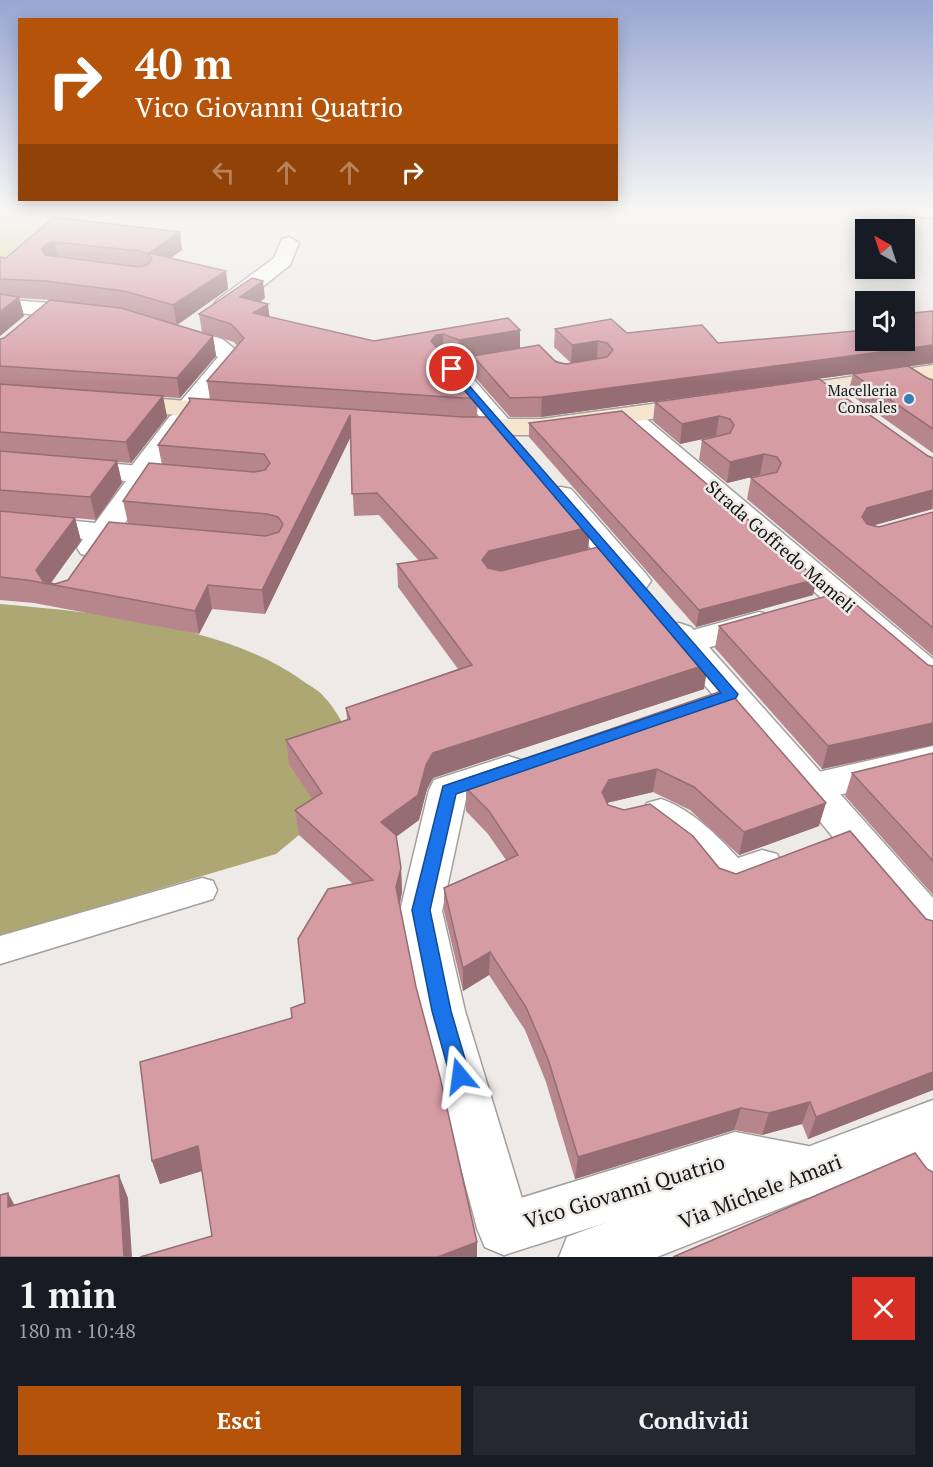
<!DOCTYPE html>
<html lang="it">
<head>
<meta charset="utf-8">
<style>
	:root { --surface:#171b24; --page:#242831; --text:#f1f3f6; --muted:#9ea1a6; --accent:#b45309 }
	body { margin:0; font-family:"PT Serif",serif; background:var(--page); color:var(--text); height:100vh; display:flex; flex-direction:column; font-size:22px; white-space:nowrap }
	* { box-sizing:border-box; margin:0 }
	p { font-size:20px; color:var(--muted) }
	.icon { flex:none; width:33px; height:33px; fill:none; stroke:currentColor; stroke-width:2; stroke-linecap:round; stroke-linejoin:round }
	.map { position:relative; height:1257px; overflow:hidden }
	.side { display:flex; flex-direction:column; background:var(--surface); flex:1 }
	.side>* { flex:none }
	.top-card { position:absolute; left:18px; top:18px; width:600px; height:183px; border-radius:0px; box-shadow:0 3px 15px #0003; background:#b45309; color:#fff; overflow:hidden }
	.needle { width:39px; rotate:321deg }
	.buttons { position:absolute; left:855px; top:219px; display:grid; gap:12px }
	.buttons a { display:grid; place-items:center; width:60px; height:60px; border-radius:0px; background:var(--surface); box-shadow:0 3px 15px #0003; font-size:30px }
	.pin { position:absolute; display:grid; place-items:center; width:51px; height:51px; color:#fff; margin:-26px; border:3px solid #fff; border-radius:50%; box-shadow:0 2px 6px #0007 }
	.me { position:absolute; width:66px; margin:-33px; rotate:344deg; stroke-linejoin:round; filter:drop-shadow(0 0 4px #0008) }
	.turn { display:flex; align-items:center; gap:21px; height:126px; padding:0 18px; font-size:27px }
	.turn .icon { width:78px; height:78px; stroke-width:2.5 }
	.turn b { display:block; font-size:42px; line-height:51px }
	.lanes { display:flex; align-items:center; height:57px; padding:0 18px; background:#0003; justify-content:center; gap:30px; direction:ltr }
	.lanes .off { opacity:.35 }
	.round { display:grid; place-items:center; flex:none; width:63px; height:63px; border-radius:0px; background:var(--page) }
	.head { display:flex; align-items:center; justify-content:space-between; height:102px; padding:0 18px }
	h1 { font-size:36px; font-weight:700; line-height:45px }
	.cta { display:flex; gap:12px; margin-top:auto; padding:12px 18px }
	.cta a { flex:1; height:69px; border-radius:0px; background:var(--accent); color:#fff; font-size:24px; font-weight:700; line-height:69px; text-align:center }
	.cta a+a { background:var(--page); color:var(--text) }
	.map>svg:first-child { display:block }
</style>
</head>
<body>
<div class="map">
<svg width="933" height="1257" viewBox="0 0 933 1257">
	<rect width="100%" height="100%" fill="#eeeae8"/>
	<path fill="#ded8a4" d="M 0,209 L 90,209 L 0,285 Z"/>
	<path fill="#ada774" d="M 0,604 C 94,612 226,625 303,681 C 310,686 320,691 325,698 C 334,707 341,721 348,732 L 325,818 L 299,835 L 276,854 L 0,936 Z"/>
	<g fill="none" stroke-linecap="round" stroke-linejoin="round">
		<g stroke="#a39f9e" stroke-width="3">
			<path id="service" d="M 202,878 L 213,881 L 217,890 L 213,899 L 0,964 L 0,936 Z"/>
		</g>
		<g stroke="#a39f9e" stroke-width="3">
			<path id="pedestrian" d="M 179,413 L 188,416 L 192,421 L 150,480 L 140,482 L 130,480 L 126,474 L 130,468 L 170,416 Z
				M 933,746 L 933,772 L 814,801 L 800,797 L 795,787 L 800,777 L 814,773 Z
				M 661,799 C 691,809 717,835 738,858 L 762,850 L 777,854 L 783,866 L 777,878 L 731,895 L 716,890 L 690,858 L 647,825 L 641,814 L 647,803 Z
				M 906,1111 L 924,1118 L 933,1131 L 933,1200 L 915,1192 L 888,1154 L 881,1136 L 888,1118 Z
				M 735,1132 L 808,1146 L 826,1154 L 834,1172 L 826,1190 L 808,1198 L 735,1182 L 504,1255 L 485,1247 L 477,1228 L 485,1209 Z"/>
		</g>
		<g stroke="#a39f9e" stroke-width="3">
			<path id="minor" d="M 882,209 L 933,209 L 933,218 L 891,214 Z
				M 289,237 L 299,243 L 290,265 L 232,311 L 216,311 L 213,306 L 216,301 L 274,258 L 282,239 Z
				M 0,299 L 85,306 L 93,308 L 96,313 L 93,318 L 85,320 L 0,311 Z
				M 170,325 L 222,339 L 244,356 L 197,413 L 188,416 L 179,413 L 175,408 L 218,357 L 206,349 L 162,337 L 159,332 L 162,327 Z
				M 518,351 L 526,353 L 530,358 L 526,363 L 468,373 L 517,429 L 513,435 L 504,437 L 495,435 L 436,365 L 440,360 L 448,358 L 457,361 Z
				M 628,408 L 637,411 L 933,659 L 933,688 L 921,685 L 619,421 L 615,416 L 619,411 Z
				M 0,454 L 187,470 L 197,472 L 201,478 L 197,484 L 187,486 L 152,483 L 123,526 L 156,531 L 160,537 L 156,543 L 145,546 L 111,542 L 103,554 L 92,557 L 81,554 L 77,548 L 83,539 L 0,531 L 0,513 L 95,523 L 126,481 L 0,470 Z
				M 759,612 L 771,615 L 775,622 L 771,629 L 687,654 L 675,651 L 670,643 L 675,635 Z
				M 508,756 L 521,760 L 527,770 L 521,780 L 466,799 L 442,911 L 465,1011 L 531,1228 L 523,1247 L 504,1255 L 485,1247 L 477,1228 L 419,1011 L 400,911 L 429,790 L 434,780 Z
				M 933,1100 L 933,1148 L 657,1257 L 559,1257 L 567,1237 Z"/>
		</g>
		<g stroke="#a39f9e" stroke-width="3">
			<path id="tertiary" d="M 561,487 L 571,489 L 646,574 L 651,581 L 646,588 L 635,590 L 624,588 L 551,501 L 547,495 L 551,489 Z
				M 679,623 L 691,627 L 933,898 L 933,946 L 918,941 L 800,797 L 667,641 L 662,634 L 667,627 Z"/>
		</g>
		<g stroke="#a39f9e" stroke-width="3">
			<path id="secondary" d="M 933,365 L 933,379 L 787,400 L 778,398 L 775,393 L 778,388 L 787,386 Z
				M 121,396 L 229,404 L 238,407 L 242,412 L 238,417 L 229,420 L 112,409 L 108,404 L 112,399 Z
				M 697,398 L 706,401 L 710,406 L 706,411 L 541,435 L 460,435 L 451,432 L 447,427 L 451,422 L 460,419 L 541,419 Z"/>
		</g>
		<use href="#service" fill="#fff" fill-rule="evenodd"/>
		<use href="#pedestrian" fill="#fff" fill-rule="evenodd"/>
		<use href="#minor" fill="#fff" fill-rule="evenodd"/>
		<use href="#tertiary" fill="#fff" fill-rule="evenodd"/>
		<use href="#secondary" fill="#f6e5cf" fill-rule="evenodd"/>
	</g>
	<path fill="#b7868d" d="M 54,217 L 180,232 L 182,250 L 171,258 L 226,271 L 228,289 L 177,325 L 126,310 L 213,336 L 216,356 L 180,398 L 163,397 L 167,417 L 131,463 L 117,462 L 122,483 L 96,520 L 23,513 L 75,518 L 81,541 L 51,583 L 55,584 L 68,580 L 128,523 L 123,501 L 162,465 L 158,445 L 210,399 L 207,381 L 237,346 L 234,342 L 202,332 L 199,314 L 265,298 L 260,302 L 270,317 L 374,341 L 508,318 L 520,348 L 566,364 L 571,363 L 554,347 L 555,329 L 627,333 L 718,343 L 904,340 L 904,314 L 933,311 L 933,363 L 541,417 L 510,417 L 473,375 L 473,356 L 459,359 L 443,353 L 441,353 L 478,398 L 477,417 L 590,527 L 588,550 L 704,689 L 433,778 L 427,789 L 419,820 L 396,837 L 401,868 L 402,892 L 400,904 L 212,1236 L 202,1171 L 160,1184 L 152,1161 L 292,1018 L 305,1003 L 353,884 L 299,835 L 295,810 L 313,800 L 289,764 L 286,740 L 347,720 L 346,708 L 458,669 L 398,587 L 397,564 L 419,561 L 379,515 L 354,516 L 350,438 L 265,614 L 212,609 L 199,634 L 34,603 L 0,600 L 0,339 L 4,338 L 50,300 L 19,298 L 24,316 L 0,336 L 0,257 L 6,258 Z
		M 853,374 L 927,378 L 933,380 L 933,453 L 848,393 Z
		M 655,402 L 933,458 L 933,509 L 874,525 L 879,527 L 933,512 L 933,656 L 747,499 L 751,478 L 763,475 L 760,475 L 727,483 L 699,460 L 702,440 L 717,436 L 716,436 L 680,444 L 653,421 Z
		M 529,423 L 817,579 L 813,595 L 696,627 L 529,437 Z
		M 719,626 L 933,666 L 933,745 L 822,769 L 715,648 Z
		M 727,689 L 819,826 L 739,855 L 690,810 L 653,792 L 607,803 L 608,805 L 719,868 L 736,874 L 933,921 L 933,1090 L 808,1139 L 802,1124 L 762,1135 L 734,1130 L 575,1179 L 546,1082 L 525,1030 L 489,975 L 463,991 L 444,911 L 444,888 L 506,860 L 488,834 L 466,811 L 466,788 Z
		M 933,753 L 933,895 L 845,796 L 852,773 Z"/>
	<path fill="#956d73" d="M 180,232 L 182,250 L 154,270 L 152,259 L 149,253 Z
		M 54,242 L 58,260 L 46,267 L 42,249 L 46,244 Z
		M 226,271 L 228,289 L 177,325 L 173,305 Z
		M 263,281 L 265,298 L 242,315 L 240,297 Z
		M 19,297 L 24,316 L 0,336 L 0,312 Z
		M 268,304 L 270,321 L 253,313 Z
		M 520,330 L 520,348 L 459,359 L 459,340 Z
		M 443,334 L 443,353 L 437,354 L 431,341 L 436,335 Z
		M 213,336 L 216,356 L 180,398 L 177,378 Z
		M 598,341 L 597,360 L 571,364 L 572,345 Z
		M 933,345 L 933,363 L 541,417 L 542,397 Z
		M 163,396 L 167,417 L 131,463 L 126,442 Z
		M 350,415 L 351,436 L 265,614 L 262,590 Z
		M 719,416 L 716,436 L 680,444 L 682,424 Z
		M 764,454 L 760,475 L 727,483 L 730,462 Z
		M 117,461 L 122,483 L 96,520 L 90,497 Z
		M 933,490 L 932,509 L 861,529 L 862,517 L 867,508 Z
		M 75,518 L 81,541 L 50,584 L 40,582 L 36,570 Z
		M 590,527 L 588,550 L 488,574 L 482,560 L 489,551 Z
		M 817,579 L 813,595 L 696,627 L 699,610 Z
		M 208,585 L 212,609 L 199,634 L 195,611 Z
		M 708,664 L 704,689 L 433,778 L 427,789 L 419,820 L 382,847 L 381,822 L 426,765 L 433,753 Z
		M 933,723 L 933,745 L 822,769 L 828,746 Z
		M 657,769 L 653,792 L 606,803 L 602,792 L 609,780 Z
		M 826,803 L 819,826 L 739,855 L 744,832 Z
		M 401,868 L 402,892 L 398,911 L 396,887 Z
		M 490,952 L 489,975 L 463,991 L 463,968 Z
		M 933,1072 L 933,1090 L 808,1139 L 816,1117 Z
		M 810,1102 L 802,1124 L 762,1135 L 769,1113 Z
		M 741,1108 L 734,1130 L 575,1179 L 578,1157 Z
		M 198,1146 L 205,1170 L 160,1184 L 152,1161 Z
		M 119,1175 L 128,1198 L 132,1257 L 124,1257 Z
		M 8,1193 L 20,1215 L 8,1207 Z
		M 477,1242 L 477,1257 L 438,1257 Z"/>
	<path fill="#d59ca4" stroke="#956d73" stroke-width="1.5" fill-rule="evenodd" d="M 54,217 L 180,232 L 149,253 L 226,271 L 173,305 L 124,291 L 45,281 L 0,279 L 0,257 L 6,258 ZM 54,242 L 140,251 L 149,254 L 152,259 L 147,265 L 139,267 L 45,255 L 42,249 L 46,244 Z
		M 252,278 L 263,281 L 240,297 L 268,304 L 253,313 L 374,341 L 508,318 L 520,330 L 459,340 L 443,334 L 436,335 L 431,341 L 478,398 L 463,398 L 207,381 L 244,338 L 231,324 L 199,314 Z
		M 0,294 L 19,297 L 0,312 Z
		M 50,300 L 121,308 L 213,336 L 177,378 L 0,366 L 0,339 L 4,338 Z
		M 933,311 L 933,345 L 542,397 L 510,398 L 473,356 L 539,345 L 556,362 L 566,364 L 607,357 L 613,350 L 607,343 L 598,341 L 572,345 L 555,329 L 611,319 L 627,333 L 702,325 L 718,343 L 866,330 L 866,340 L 904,340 L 904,327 L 907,326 L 904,324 L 904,314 Z
		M 908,366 L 927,378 L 933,380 L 933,429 L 853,374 Z
		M 819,379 L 928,456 L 933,458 L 933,490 L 867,508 L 862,517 L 867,524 L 879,527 L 933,512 L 933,628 L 751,478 L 777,472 L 781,463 L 777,457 L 764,454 L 730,462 L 702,440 L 730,433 L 734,425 L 730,419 L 719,416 L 682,424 L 655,402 Z
		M 0,384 L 163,396 L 126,442 L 0,432 Z
		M 189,398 L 463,417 L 495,417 L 590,527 L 489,551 L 482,560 L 488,568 L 501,571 L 606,545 L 708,664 L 433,753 L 426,765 L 418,795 L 381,822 L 396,835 L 401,868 L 396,887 L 416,987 L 440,1077 L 477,1242 L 438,1257 L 140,1257 L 212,1236 L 198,1146 L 152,1161 L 140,1062 L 292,1018 L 291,1008 L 305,1003 L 298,939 L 328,889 L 373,880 L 295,810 L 322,793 L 286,740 L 350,719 L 346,708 L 472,665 L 397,564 L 437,558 L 377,493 L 352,494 L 350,415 L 262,590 L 208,585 L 195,611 L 27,580 L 0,577 L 0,511 L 75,518 L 36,570 L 43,581 L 55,584 L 68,580 L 109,522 L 266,536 L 279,532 L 283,524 L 278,517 L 267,514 L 123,501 L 149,463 L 254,472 L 265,470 L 270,463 L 264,454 L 158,445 L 190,401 Z
		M 622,411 L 817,579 L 699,610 L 529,423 Z
		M 0,451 L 117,461 L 90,497 L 0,490 Z
		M 841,592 L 928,665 L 933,666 L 933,723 L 828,746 L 719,626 Z
		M 727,689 L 826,803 L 744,832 L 694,787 L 657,769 L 609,780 L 602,792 L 608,805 L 624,810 L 650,804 L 693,836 L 719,868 L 736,874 L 850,831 L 926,919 L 933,921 L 933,1072 L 816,1117 L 810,1102 L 769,1113 L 741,1108 L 578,1157 L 548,1059 L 526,1007 L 490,952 L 463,968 L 444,888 L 518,855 L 489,811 L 466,788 L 468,778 Z
		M 933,753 L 933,861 L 852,773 Z
		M 915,1153 L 927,1169 L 933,1172 L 933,1257 L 673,1257 Z
		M 119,1175 L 124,1257 L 0,1257 L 0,1195 L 8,1193 L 8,1207 Z"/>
	<linearGradient id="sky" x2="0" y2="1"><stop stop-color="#97a6d2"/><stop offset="0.54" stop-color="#f7f6f5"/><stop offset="1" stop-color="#f7f6f5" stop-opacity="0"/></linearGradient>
	<rect width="933" height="385" fill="url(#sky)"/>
	<path fill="#1a73e8" stroke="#114b97" stroke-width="1.5" d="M 452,366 L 738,694 L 736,698 L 456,794 L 430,910 L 451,1011 L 470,1076 L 467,1083 L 460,1085 L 453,1083 L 450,1076 L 432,1011 L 412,910 L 443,786 L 721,693 L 449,372 L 447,369 Z"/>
	<circle fill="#377eb3" stroke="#eeeae8" stroke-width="2" cx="909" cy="399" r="6"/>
	<g text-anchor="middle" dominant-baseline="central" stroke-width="5" stroke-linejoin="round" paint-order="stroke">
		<g font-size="15" fill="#171615" stroke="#eeeae8" text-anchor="end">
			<text x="897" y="390">Macelleria<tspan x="897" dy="17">Consales</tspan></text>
		</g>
		<g font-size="18" fill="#171615" stroke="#eeeae8">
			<text transform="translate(781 546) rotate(41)">Strada Goffredo Mameli</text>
		</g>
		<g font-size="21" fill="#171615" stroke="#eeeae8">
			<text transform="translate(624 1191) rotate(-17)">Vico Giovanni Quatrio</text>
			<text transform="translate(760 1191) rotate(-21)">Via Michele Amari</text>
		</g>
	</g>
</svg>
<div class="buttons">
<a><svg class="needle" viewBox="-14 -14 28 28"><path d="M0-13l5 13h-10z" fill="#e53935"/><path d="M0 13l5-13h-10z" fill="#9ea1a6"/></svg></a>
<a><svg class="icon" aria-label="sound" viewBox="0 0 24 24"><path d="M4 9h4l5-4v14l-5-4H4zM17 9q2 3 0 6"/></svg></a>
</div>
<div class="pin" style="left:452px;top:369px;background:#d93025"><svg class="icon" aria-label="arrive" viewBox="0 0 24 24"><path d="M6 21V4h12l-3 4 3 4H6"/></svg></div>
<svg class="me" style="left:460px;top:1076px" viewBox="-20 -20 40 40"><path d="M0-17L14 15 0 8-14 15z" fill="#1a73e8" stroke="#fff" stroke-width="4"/></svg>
<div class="top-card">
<div class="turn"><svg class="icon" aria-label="right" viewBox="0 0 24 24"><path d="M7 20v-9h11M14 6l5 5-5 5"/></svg><div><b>40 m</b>Vico Giovanni Quatrio</div></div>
<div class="lanes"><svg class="icon off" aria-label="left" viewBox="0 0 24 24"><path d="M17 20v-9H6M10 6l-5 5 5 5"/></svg><svg class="icon off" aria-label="ahead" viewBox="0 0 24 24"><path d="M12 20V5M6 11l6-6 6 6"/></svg><svg class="icon off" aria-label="ahead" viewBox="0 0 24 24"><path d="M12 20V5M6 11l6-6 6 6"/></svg><svg class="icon" aria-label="right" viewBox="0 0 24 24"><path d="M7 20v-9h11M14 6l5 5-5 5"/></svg></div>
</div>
</div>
<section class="side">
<div class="head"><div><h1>1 min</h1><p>180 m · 10:48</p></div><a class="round" style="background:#d93025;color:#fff"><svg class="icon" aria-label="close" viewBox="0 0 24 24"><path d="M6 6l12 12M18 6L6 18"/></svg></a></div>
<div class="cta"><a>Esci</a><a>Condividi</a></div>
</section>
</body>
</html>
